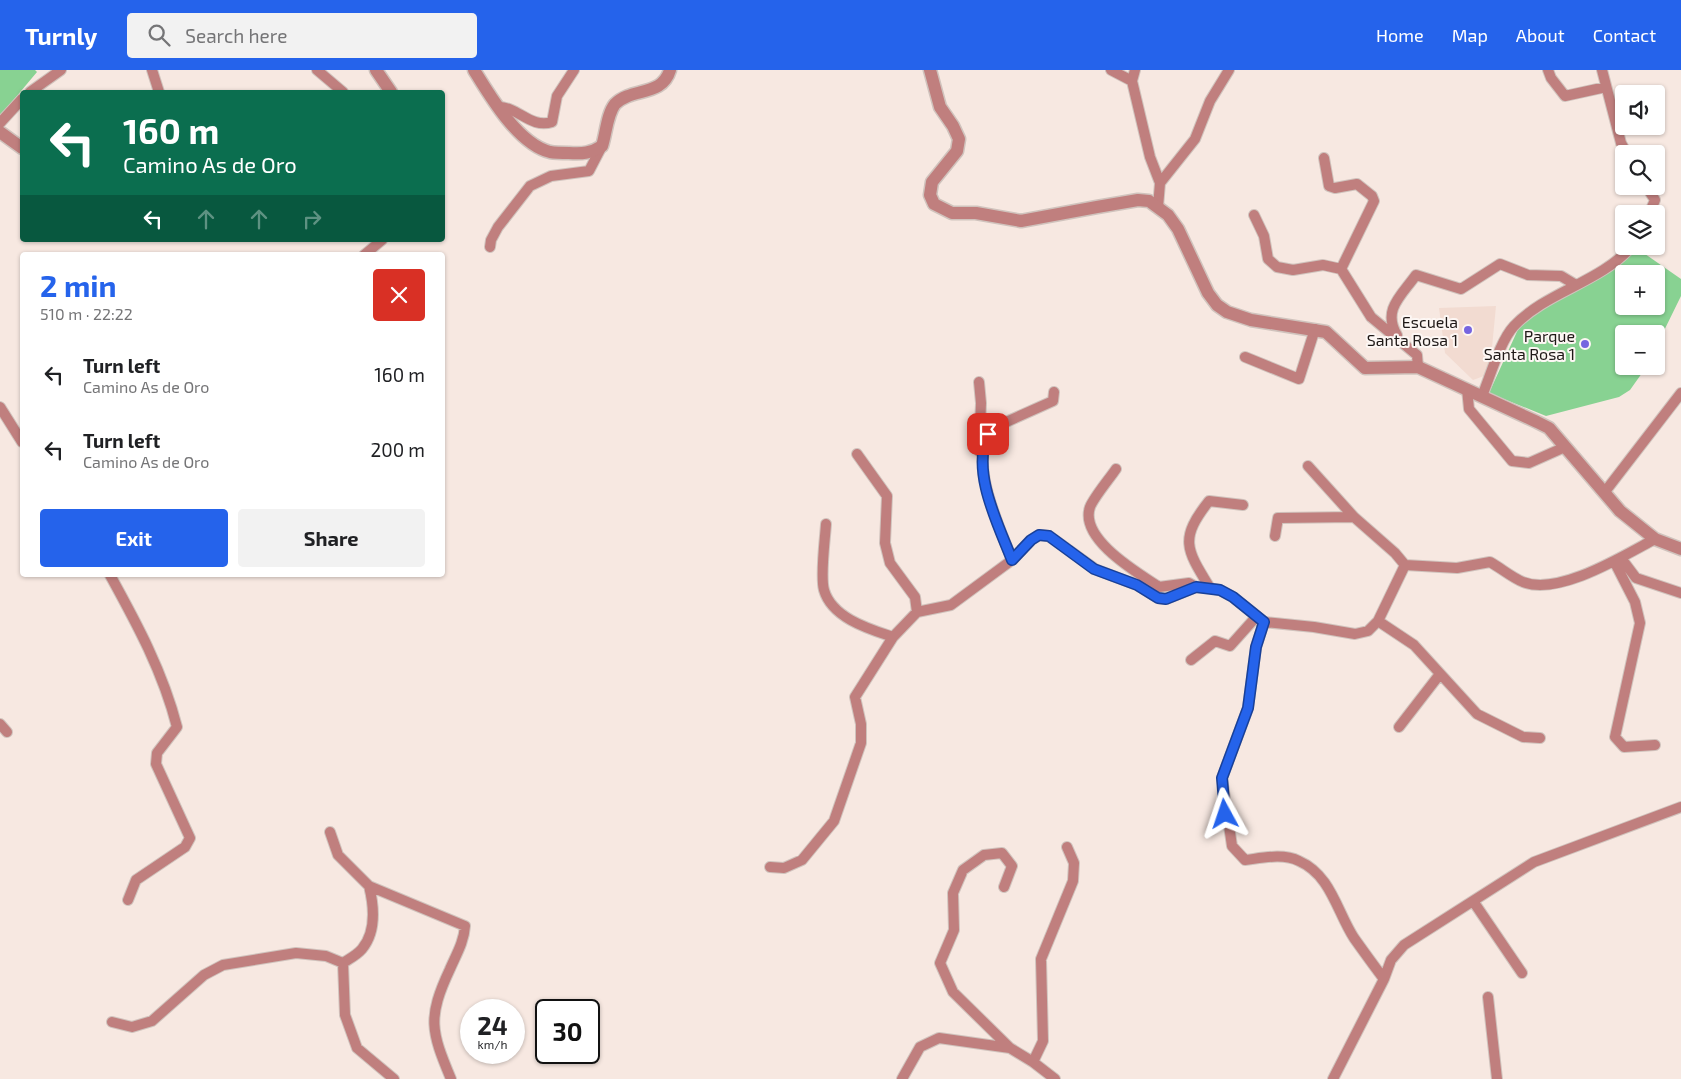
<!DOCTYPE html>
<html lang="en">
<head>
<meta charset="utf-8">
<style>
	:root { --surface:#fff; --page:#f2f2f2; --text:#202124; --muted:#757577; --accent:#2563eb }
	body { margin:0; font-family:"Exo 2",sans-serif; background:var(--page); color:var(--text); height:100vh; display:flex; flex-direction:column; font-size:19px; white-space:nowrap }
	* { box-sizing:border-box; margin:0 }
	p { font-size:16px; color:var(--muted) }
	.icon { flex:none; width:28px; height:28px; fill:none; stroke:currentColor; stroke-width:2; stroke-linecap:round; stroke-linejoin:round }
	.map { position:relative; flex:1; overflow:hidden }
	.sheet { position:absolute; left:20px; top:182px; width:425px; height:325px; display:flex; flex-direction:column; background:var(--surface); border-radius:5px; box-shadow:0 1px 4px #0004 }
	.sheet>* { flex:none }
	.guide { position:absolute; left:20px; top:20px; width:425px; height:152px; border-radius:5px; box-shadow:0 1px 4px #0004; background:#0b6e4f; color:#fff; overflow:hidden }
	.buttons { position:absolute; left:1615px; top:15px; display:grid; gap:10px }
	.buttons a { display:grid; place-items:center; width:50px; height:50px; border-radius:5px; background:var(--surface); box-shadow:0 1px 4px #0004; font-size:25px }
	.speed { position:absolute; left:460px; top:929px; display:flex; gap:10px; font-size:25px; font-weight:700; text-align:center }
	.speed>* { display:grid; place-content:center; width:65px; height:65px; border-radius:50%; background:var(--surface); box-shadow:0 1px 4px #0004; line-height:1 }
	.speed small { font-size:12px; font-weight:400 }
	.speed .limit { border:2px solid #111; border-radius:8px; background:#fff; color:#111 }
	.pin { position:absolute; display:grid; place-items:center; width:42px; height:42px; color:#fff; margin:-21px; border-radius:10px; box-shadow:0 2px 8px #0006 }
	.me { position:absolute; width:55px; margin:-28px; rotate:355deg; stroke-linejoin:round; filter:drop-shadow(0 0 4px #0008) }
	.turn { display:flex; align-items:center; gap:18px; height:105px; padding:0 20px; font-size:22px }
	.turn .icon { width:65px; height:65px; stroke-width:2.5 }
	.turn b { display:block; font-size:35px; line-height:42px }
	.lanes { display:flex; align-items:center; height:48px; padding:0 20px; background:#0003; justify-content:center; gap:25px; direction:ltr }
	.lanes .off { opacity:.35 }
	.round { display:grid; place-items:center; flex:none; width:52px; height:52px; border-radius:5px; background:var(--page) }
	.headline { display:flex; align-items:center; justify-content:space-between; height:85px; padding:0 20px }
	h1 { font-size:30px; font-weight:700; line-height:38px; color:var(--accent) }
	.cta { display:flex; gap:10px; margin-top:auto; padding:10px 20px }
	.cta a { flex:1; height:58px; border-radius:5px; background:var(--accent); color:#fff; font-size:20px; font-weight:700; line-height:58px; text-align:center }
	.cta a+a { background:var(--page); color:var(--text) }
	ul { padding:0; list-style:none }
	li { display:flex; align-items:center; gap:15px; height:75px; padding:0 20px }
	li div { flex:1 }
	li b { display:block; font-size:19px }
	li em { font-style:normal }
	header { display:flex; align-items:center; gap:30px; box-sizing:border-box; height:70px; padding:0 25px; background:var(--accent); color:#fff }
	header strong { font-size:24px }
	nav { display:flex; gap:28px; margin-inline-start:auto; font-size:18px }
	.search { width:350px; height:45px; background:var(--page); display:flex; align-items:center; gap:12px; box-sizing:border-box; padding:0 18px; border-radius:5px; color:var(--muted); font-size:19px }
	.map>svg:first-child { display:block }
</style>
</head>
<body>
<header>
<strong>Turnly</strong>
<div class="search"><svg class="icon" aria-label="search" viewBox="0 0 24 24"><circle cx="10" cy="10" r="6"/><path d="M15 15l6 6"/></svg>Search here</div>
<nav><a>Home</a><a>Map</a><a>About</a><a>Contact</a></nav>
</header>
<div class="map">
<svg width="1681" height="1009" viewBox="0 0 1681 1009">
	<rect width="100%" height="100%" fill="#f7e8e1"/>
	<path fill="#f2dbd1" d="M 1496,236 L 1491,288 L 1484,306 L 1473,310 L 1445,283 L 1439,238 Z"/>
	<path fill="#88d292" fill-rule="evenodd" d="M 0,0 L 35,0 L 37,2 L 0,46 Z
		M 1635,177 L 1681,209 L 1681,226 L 1656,277 L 1656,264 L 1624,264 L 1624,296 L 1647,296 L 1630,320 L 1619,327 L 1546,346 L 1489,323 L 1520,255 L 1540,240 L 1625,190 ZM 1624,204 L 1656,204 L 1656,236 L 1624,236 Z"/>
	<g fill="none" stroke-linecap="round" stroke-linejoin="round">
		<g stroke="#d0c3bd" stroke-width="12">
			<path id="minor" d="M 152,0 L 159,22
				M 317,0 L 343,22
				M 1111,0 L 1132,11
				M 1135,0 L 1132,11 L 1150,87 L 1160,113 L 1158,137
				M 1548,0 L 1551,8 L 1565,26 L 1606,17
				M 1602,0 L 1621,73 L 1627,84
				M 30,22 L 61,0
				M 499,37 C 518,37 531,59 552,52 L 557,26 L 574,0
				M 0,53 L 22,29
				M 1324,88 L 1329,116 L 1335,118 L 1357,114 L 1372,126 L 1374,131 L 1341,199
				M 1160,113 L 1195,69 L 1210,31 L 1229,0
				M 1646,116 L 1655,130 L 1649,144
				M 1254,145 L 1264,166 L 1268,189 L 1277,197 L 1293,200 L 1323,195 L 1341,199 L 1371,247 L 1417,285 L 1418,297
				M 490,177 L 491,170 L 498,157 L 530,116 L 551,106 L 589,101 L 602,76
				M 364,185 L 382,170
				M 1397,265 C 1382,240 1401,226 1416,205 L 1461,219 L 1500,194 L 1528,205 L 1561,206 L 1576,215
				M 1245,287 L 1299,309 L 1315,259
				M 979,312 L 981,333 L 979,381
				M 1467,319 L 1469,339 L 1512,391 L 1529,393 L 1565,377
				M 1482,326 C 1490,307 1500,271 1514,256 C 1547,221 1600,213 1632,176
				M 0,337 L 22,372
				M 857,384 L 887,426 L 885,473 L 890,493 L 915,527 L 917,542
				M 1308,396 L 1354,447 L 1395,483 L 1405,495
				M 1116,399 C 1110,408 1094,427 1090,437 C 1079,469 1138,503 1159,517 L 1189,513 L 1196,517
				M 1604,423 L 1681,323
				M 826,454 C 825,470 820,506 824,520 C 832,548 869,559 893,567
				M 1275,466 L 1278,448 L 1354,447
				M 1621,488 L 1636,508 L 1681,523
				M 1012,490 C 1000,457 964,385 995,357 L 1053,331 L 1054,322
				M 1614,491 L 1635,532 L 1640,553 L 1615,667 L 1624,677 L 1655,675
				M 110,505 C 137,554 163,602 177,657 L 157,683 L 156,694 L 190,768 L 185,777 L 136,810 L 128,830
				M 1210,518 C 1186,479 1179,469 1209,431 L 1243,435
				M 1378,551 L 1414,575 L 1477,644 L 1523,667 L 1540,668
				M 1264,552 L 1256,577 L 1248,638 L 1222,708 L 1232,776 L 1245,790 C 1262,788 1283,783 1299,791 C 1331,805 1337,842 1354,868 C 1364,882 1374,896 1384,909
				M 1191,590 L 1215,571 L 1230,576 L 1256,547
				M 0,654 L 7,662
				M 1399,657 L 1440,604
				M 330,762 L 338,785 L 369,816 L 465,856 C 464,872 456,885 450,899 C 427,948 431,961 451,1009
				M 770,797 L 784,798 L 802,790 L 834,751 L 861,673 L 861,654 L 855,627 L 893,567 L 917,542 L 951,535 L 1012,490 L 1031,470 L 1039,465 L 1049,466 L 1095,499 L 1137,515 L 1158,528 L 1166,529 L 1196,517 L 1210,518 L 1220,520 L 1233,527 L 1264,552 L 1314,557 L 1355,564 L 1368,561 L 1378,551 L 1405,495 L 1457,498 L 1490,492 C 1501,498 1511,507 1523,512 C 1559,526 1623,486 1655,469
				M 369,816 C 374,836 376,862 362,879 C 357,885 349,889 343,893 L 345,945 L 357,978 L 394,1009
				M 1004,817 L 1012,796 L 1002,783 L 984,785 L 963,800 L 953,823 L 954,860 L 940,893 L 953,922 L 1010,978
				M 1473,831 L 1522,903
				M 1488,927 L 1497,1009
				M 112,952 L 132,957 L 152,951 L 204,905 L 223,895 L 296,883 L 326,886 L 343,893
				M 1033,992 L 1043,971 L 1041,889 L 1073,811 L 1074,793 L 1067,777
				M 902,1009 L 920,977 L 939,968 L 1010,978 L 1033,992 L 1055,1009
				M 1333,1009 L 1384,909 L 1391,890 L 1404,875 L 1534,792 L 1681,737"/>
		</g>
		<g stroke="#d0c3bd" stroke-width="15">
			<path id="tertiary" d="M 376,0 L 391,22
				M 474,0 C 490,26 518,74 550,82 C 556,83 563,83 569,83 C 583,84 591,83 602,76 C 606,64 607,44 615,34 C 632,17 662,27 670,0
				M 930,0 L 940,37 L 953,56 L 959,69 L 957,81 L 932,112 L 930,125 L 934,134 L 952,143 L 976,143 L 1021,151 L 1097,137 L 1138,130 L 1149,131 L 1168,145 L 1178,159 L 1208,223 L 1217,235 L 1227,242 L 1251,250 L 1326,262 L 1365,298 L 1418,297 L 1537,352 L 1549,358 L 1620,441 L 1655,469 L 1681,479
				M 0,62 L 22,78"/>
		</g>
		<use href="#minor" stroke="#c07f7e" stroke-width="10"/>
		<use href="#tertiary" stroke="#c07f7e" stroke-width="12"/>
	</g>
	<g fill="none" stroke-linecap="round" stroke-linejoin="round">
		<g stroke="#184099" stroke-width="12">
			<path id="route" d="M 988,364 C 971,402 998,454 1012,490 L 1031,470 L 1039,465 L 1049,466 L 1094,499 L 1137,515 L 1158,528 L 1166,529 L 1196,517 L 1220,520 L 1233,527 L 1264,552 L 1256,577 L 1248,638 L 1222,708 L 1225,744"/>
		</g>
		<use href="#route" stroke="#2563eb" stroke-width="9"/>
	</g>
	<g fill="#7665e0" stroke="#fdf7f4" stroke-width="2">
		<circle cx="1468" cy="260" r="5"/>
		<circle cx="1585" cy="274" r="5"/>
	</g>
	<g text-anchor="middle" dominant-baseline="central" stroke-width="4" stroke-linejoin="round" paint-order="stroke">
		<g font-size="16" fill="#1f1917" stroke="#fdf7f4" text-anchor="end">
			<text x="1458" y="251">Escuela<tspan x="1458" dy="18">Santa Rosa 1</tspan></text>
			<text x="1575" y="265">Parque<tspan x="1575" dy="18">Santa Rosa 1</tspan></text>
		</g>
	</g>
</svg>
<div class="buttons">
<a><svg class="icon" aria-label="sound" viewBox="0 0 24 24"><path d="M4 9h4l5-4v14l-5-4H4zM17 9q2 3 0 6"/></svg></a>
<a><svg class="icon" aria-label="search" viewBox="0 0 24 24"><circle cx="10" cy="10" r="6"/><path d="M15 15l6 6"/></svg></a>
<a><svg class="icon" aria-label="layers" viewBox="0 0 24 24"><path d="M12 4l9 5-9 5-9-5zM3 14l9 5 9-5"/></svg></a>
<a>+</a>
<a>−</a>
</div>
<div class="speed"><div>24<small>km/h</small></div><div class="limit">30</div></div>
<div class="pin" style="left:988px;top:364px;background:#d93025"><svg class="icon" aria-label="arrive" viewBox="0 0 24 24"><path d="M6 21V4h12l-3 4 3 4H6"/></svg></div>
<svg class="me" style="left:1225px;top:744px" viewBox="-20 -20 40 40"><path d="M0-17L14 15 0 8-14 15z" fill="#2563eb" stroke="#fff" stroke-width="4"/></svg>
<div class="guide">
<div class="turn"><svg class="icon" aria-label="left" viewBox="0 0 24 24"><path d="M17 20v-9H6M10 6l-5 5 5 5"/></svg><div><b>160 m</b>Camino As de Oro</div></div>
<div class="lanes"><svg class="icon" aria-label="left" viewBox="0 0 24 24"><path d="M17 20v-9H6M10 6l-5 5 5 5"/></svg><svg class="icon off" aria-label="ahead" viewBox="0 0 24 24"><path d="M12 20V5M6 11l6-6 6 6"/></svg><svg class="icon off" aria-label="ahead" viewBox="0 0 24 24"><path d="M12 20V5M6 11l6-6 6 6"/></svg><svg class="icon off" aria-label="right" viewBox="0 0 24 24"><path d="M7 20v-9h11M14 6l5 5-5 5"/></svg></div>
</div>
<section class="sheet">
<div class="headline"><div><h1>2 min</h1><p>510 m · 22:22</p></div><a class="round" style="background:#d93025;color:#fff"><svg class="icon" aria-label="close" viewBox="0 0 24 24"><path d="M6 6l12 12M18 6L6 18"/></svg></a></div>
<ul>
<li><svg class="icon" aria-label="left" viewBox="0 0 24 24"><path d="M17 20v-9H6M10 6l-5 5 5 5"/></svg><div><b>Turn left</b><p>Camino As de Oro</p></div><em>160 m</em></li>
<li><svg class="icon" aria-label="left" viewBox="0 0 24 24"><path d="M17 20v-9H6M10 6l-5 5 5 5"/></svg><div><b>Turn left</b><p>Camino As de Oro</p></div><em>200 m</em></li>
</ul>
<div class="cta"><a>Exit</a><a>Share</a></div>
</section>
</div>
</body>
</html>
